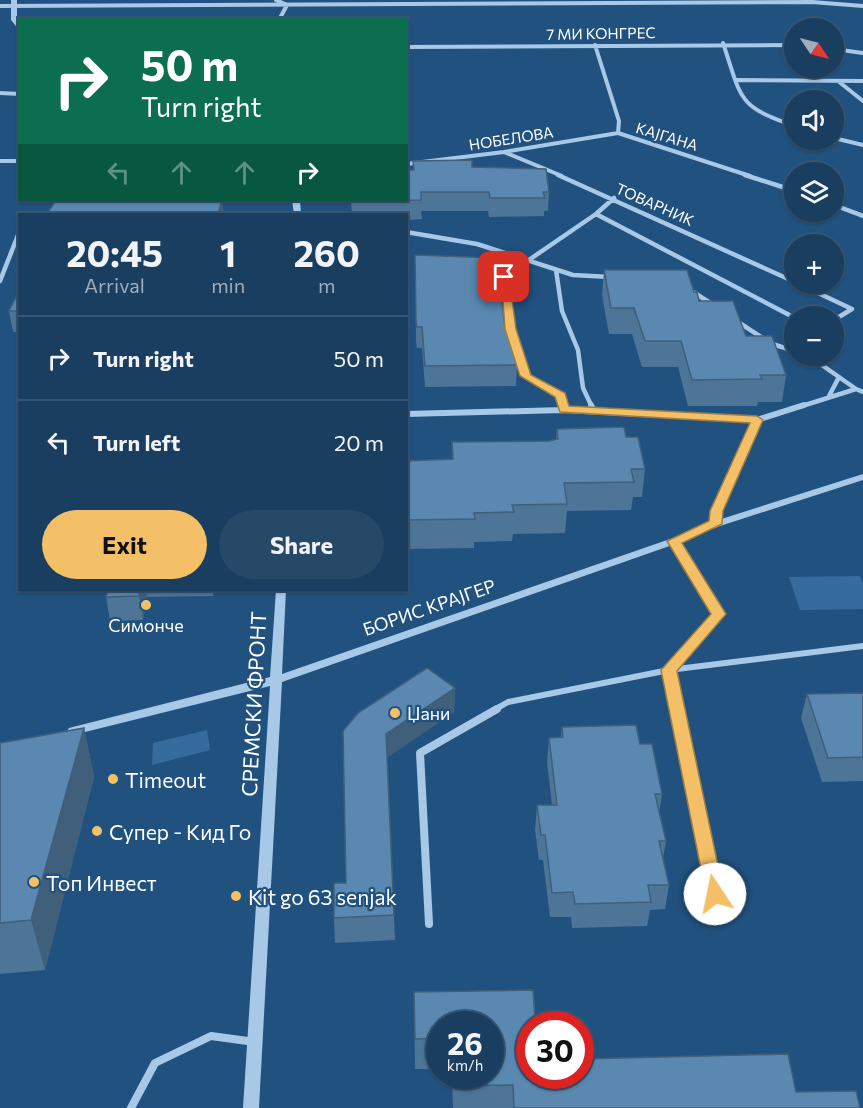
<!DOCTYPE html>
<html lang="en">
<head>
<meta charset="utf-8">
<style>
	:root { --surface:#193e5f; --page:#264968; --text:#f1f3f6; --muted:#9faebd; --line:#375774; --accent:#f3c068 }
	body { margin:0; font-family:Commissioner,sans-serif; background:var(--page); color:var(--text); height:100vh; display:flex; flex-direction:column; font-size:22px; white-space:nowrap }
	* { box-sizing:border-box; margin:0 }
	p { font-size:20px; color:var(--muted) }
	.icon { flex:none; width:33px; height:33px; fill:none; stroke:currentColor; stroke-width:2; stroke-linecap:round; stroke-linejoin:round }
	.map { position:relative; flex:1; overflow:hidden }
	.panel { position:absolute; left:18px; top:213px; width:390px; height:378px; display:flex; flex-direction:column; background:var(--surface); border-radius:0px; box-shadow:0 2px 4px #0004,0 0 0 2px var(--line) }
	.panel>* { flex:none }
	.guide { position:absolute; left:18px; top:18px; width:390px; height:183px; border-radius:0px; box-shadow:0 2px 4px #0004,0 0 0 2px var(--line); background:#0b6e4f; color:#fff; overflow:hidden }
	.needle { width:39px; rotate:125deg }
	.buttons { position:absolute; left:784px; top:18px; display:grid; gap:12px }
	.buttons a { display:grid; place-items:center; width:60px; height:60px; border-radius:50%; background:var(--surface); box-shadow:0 2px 4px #0004,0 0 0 2px var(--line); font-size:30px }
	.speed { position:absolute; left:426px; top:1011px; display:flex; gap:12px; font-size:30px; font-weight:700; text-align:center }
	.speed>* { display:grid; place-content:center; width:78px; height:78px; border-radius:50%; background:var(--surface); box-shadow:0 2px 4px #0004,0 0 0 2px var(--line); line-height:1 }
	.speed small { font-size:15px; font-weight:400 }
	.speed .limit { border:9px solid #d22; background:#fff; color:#111 }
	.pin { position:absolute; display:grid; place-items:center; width:51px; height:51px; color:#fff; margin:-26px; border-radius:12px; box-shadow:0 3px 9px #0006 }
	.me { position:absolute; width:66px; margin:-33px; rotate:349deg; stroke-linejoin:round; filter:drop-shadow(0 0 4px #0008) }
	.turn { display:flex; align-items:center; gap:21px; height:126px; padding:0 24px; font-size:27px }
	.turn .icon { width:78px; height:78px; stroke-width:2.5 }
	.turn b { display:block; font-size:42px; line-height:51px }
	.lanes { display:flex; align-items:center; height:57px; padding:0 24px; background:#0003; justify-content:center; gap:30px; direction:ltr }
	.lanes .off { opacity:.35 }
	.eta { display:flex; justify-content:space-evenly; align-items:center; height:102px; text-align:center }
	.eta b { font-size:36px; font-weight:700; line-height:42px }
	.primary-button { display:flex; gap:12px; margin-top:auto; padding:12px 24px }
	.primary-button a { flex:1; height:69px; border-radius:36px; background:var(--accent); color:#111; font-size:24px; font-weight:700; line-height:69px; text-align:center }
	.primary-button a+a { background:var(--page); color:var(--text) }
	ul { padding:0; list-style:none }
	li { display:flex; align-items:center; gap:18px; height:84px; padding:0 24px; border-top:2px solid var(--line) }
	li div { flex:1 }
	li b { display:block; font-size:22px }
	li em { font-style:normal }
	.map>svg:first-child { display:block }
</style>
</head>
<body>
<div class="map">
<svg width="863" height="1108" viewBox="0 0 863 1108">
	<rect width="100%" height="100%" fill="#21527f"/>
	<path fill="#356c9d" d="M 860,576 L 863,584 L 863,609 L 800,610 L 789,577 Z
		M 207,730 L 210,750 L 152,765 L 153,743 Z"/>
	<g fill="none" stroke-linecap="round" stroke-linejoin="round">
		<path stroke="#a7c9e7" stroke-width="4" d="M 276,0 L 287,5 L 279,20
			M 0,6 L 812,2 L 863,6
			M 723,43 C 742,99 736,106 795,126
			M 595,45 L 619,121 L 618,133 L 750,176
			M 406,47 L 795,45
			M 834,49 L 863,53
			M 737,80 L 863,81
			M 838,81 L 863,101
			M 0,93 L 20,94
			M 834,138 L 863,145
			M 504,152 L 562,176
			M 0,161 L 20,161
			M 406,164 L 504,152 L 618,133"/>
		<path stroke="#a7c9e7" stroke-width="4.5" d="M 558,175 L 795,282
			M 745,175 L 795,191
			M 834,205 L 863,216
			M 596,214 L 795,318
			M 406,232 L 477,244 L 573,275 L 610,277
			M 556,270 L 562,311 L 578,350 L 583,388 L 592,407
			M 0,281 L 20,230
			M 799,284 L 852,309 L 834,320
			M 690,290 L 715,306
			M 735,320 L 772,344 L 795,351
			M 809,356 L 856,389
			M 828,398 L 839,377
			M 563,407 L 561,395 L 526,376 L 511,329 L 504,277 L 596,214 L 614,198
			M 799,407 L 856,389 L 863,392"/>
		<path stroke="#a7c9e7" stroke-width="6" d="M 563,405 L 564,410
			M 591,405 L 594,411
			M 406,414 L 564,410 L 757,420
			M 716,524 L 716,511 L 757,420 L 804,405
			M 674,541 L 719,614 L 669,670 L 677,710
			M 494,710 L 508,702 L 669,670 L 863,646"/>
		<path stroke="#a7c9e7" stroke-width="8" d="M 677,709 L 715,894
			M 429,924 L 420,753 L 497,709
			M 131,1108 L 155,1063 L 211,1036 L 255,1042"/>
		<path fill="#a7c9e7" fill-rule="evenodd" d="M 11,0 L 17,0 L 17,20 L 20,24 L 20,31 L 11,20 Z
			M 292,200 L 300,200 L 301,214 L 294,214 Z
			M 863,474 L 863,480 L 720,526 L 678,543 L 282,682 L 259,1108 L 243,1108 L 270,686 L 73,735 L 69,734 L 67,731 L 69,728 L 270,677 L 276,590 L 286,590 L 282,674 L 670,539 L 712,522 Z"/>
	</g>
	<path fill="#4d7597" d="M 472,167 L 549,192 L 548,211 L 544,211 L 544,216 L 489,217 L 488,211 L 421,211 L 422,219 L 406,220 L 406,214 L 352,214 L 351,200 Z
		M 415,255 L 505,328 L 517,365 L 516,386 L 425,387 L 422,348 L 417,348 L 416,342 Z
		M 604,270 L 694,292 L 699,301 L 746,336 L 786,375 L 782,402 L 758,402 L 757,406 L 688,406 L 678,367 L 642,367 L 632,334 L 609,334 L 602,295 Z
		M 20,289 L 20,332 L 13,332 L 9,311 Z
		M 557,429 L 626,437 L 645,469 L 642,497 L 633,497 L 631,510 L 567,511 L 565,533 L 513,534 L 512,541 L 474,542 L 474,548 L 406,549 L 406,461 L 452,459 L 452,442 L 549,441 L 556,440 Z
		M 108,590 L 214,590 L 213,596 L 147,597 L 143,620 L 110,621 L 106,597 Z
		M 455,688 L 454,712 L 387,757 L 395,940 L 335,943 L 334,918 L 346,883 L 343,731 Z
		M 863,693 L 863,781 L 822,782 L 801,718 L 807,694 Z
		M 562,727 L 640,744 L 662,794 L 659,813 L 666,841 L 663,858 L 669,885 L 665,909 L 650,910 L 647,926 L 572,928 L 571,917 L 550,917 L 543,860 L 539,860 L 535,830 L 537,805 L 552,805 L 547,762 L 549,738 L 561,737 Z
		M 84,728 L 94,777 L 45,970 L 0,974 L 0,743 Z
		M 414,992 L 530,1076 L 796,1092 L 860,1108 L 453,1108 L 452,1076 L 490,1076 L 440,1024 L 440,1069 L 415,1069 Z"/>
	<path fill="#3f5f7b" d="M 222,200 L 224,214 L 218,214 Z
		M 140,590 L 146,590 L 147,597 L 143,620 L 139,596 Z
		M 455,688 L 454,712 L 387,758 L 386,734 Z
		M 84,728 L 94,777 L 45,970 L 31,920 Z"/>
	<path fill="#5a88b0" stroke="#3f5f7b" stroke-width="1.5" d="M 472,160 L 472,167 L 546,169 L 549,192 L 543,192 L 545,198 L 490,198 L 489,192 L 421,192 L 421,200 L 351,201 L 351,200 L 406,200 L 406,170 L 414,170 L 413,161 Z
		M 56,200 L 222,200 L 218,214 L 47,214 Z
		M 415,255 L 497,258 L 505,328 L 512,328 L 517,365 L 425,366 L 422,327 L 417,327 L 416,321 Z
		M 604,270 L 687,270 L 694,292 L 697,292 L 699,301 L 733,301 L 746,336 L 772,336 L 786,375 L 760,375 L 762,379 L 692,380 L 681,341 L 645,341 L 634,308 L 611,308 Z
		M 20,289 L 20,311 L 9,311 Z
		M 624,427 L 626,437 L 638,437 L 645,469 L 631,469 L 634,482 L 564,483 L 567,504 L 512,505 L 514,512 L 474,513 L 475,519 L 406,520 L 406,461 L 453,459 L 452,442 L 549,441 L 558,439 L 557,429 Z
		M 108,590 L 140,590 L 139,596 L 106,597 Z
		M 427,668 L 455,688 L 386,734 L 394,915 L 334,918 L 334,883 L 346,883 L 343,731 L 358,713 Z
		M 863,693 L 863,757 L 828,758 L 807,694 Z
		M 636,725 L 640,744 L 652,744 L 662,794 L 655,794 L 666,841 L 659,841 L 669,885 L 648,885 L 651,902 L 575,904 L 573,892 L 552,893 L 545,835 L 541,835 L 537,805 L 557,805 L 549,738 L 563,737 L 562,727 Z
		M 84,728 L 31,920 L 0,923 L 0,743 Z
		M 533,990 L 535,1018 L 570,1017 L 570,1024 L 530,1024 L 530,1076 L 580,1076 L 580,1059 L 788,1054 L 796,1092 L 856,1091 L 860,1108 L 514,1108 L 513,1085 L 454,1086 L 454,1076 L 490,1076 L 490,1024 L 440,1024 L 440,1038 L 415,1039 L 414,992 Z"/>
	<path fill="#f3c068" stroke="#9e7d44" stroke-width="1.5" d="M 501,274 L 509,277 L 516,329 L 531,375 L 565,393 L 569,406 L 757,416 L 763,420 L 723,511 L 722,524 L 682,543 L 726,614 L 677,671 L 724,894 L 721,899 L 709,899 L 706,894 L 661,670 L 711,614 L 667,541 L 709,521 L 710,511 L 750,423 L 560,412 L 555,397 L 520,376 L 505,329 Z"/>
	<g fill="#f3c068" stroke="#21527f" stroke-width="2">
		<circle cx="146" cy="605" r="6"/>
		<circle cx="395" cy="713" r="6"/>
		<circle cx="113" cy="779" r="6"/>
		<circle cx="97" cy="831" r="6"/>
		<circle cx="34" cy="882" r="6"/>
		<circle cx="236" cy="896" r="6"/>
	</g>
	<g text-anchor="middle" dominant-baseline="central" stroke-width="4.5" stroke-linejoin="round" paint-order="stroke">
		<g font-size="15" fill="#fff" stroke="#21527f">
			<text transform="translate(601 33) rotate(-1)">7 МИ КОНГРЕС</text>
			<text transform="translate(667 136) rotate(17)">КАЈГАНА</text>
			<text transform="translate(511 138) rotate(-9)">НОБЕЛОВА</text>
			<text transform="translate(655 204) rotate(24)">ТОВАРНИК</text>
		</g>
		<g font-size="18" fill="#fff" stroke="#21527f">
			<text transform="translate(429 607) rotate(-19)">БОРИС КРАЈГЕР</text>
		</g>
		<g font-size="18" fill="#fff" stroke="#21527f">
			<text x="146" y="625">Симонче</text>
			<text x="407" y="713" text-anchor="start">Џани</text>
		</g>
		<g font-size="21" fill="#fff" stroke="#21527f">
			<text transform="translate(253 704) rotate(-87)">СРЕМСКИ ФРОНТ</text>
		</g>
		<g font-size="21" fill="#fff" stroke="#21527f" text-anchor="start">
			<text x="125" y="779">Timeout</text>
			<text x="109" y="831">Супер - Кид Го</text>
			<text x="46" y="882">Топ Инвест</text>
			<text x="248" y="896">Kit go 63 senjak</text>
		</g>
	</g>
</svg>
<div class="buttons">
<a><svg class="needle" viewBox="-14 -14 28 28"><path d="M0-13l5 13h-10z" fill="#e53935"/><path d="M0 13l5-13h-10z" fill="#9faebd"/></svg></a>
<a><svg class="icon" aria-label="sound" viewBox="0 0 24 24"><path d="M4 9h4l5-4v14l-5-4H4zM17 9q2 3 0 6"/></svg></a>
<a><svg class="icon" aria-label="layers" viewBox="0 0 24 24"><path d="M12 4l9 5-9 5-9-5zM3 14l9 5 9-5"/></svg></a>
<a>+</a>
<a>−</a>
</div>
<div class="speed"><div>26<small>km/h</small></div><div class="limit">30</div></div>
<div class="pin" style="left:504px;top:277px;background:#d93025"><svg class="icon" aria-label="arrive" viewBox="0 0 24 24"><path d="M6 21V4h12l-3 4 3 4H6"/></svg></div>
<svg class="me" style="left:715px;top:894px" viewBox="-20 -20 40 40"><circle r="19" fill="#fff"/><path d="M0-13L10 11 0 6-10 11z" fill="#f3c068"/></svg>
<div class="guide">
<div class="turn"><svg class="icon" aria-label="right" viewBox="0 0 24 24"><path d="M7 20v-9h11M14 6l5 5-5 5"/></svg><div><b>50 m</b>Turn right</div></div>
<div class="lanes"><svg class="icon off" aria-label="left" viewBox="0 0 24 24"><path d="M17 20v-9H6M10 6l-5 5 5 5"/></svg><svg class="icon off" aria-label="ahead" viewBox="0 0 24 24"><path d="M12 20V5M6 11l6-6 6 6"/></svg><svg class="icon off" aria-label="ahead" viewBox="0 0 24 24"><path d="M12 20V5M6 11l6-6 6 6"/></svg><svg class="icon" aria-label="right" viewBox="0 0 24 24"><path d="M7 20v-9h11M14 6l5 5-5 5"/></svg></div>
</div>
<section class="panel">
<div class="eta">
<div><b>20:45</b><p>Arrival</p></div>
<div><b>1</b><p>min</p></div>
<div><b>260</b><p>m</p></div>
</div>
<ul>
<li><svg class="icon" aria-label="right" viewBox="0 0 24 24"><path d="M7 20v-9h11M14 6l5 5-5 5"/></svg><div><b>Turn right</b></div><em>50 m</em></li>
<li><svg class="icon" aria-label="left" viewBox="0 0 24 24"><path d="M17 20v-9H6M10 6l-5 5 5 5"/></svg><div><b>Turn left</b></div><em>20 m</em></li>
</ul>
<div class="primary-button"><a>Exit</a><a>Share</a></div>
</section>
</div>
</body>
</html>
